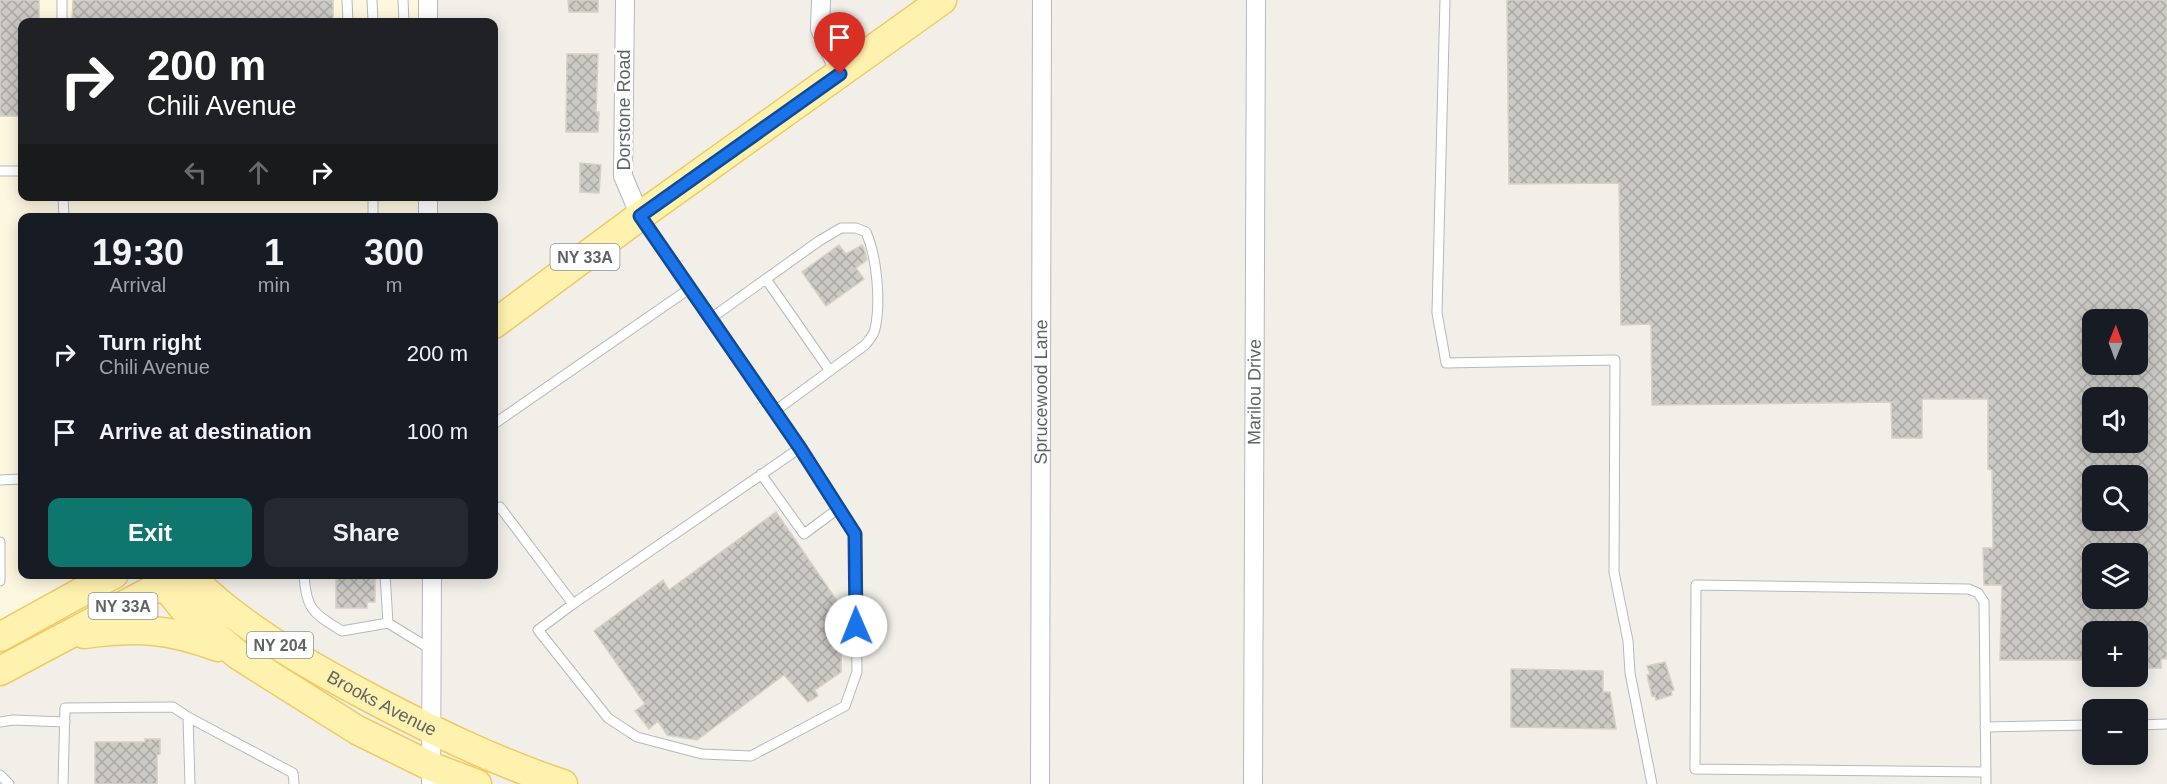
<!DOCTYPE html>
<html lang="en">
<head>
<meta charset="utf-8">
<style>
	:root { --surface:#171b24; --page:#242831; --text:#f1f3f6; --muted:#9ea1a6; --accent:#0f766e }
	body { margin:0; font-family:Arial,sans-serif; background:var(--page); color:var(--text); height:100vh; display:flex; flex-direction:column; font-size:22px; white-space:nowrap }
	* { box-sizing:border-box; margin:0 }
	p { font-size:20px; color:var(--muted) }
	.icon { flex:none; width:33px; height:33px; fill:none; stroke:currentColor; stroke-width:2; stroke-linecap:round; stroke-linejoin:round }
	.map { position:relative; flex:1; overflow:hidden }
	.sheet { position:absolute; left:18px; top:213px; width:480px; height:366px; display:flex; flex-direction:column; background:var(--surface); border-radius:12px; box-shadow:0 3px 15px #0003 }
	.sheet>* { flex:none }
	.top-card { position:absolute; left:18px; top:18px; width:480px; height:183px; border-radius:12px; box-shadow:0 3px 15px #0003; background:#202124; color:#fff; overflow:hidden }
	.needle { width:39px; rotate:1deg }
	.tools { position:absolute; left:2082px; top:309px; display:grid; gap:12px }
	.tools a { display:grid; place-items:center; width:66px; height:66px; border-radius:12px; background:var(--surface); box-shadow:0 3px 15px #0003; font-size:30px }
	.pin { position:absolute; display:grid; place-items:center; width:51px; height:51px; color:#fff; margin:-62px -26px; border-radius:50% 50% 50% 0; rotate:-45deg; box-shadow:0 0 6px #0007 }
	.pin .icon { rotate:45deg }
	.me { position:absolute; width:66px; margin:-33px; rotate:359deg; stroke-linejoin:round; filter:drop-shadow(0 0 4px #0008) }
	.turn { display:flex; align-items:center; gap:21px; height:126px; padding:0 30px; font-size:27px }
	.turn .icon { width:78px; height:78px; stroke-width:2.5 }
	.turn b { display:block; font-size:42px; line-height:51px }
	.lanes { display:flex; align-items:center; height:57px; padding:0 30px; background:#0003; justify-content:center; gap:30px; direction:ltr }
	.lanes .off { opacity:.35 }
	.eta { display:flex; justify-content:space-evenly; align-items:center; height:102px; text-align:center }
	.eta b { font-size:36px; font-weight:600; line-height:42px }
	.cta { display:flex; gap:12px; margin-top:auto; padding:12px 30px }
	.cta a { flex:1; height:69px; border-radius:12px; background:var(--accent); color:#fff; font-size:24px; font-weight:600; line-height:69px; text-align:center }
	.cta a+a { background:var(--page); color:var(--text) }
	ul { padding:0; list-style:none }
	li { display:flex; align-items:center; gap:18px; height:78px; padding:0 30px }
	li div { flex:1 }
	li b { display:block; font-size:22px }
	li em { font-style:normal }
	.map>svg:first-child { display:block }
</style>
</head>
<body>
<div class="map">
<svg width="2167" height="784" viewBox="0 0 2167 784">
	<defs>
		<pattern id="building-cross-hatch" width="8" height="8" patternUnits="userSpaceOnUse" patternTransform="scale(1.5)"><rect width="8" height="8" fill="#cccac5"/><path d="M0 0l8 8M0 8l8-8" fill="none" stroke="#a9a8a4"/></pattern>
	</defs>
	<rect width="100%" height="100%" fill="#f1efe8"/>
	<path fill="#fef7e0" d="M 0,0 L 420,0 L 420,22 L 22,22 L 22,196 L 419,197 L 419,217 L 22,218 L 22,574 L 84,575 L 0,620 Z"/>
	<path fill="url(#building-cross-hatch)" stroke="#d6d1c6" stroke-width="1.5" fill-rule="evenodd" d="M 0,0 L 39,0 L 39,22 L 22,22 L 22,116 L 0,116 Z
		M 73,0 L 333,0 L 333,22 L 72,22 Z
		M 568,0 L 598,0 L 598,12 L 569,12 Z
		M 1507,0 L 2167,0 L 2167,659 L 2161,659 L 2161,668 L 2138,668 L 2138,632 L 2092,632 L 2092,660 L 2000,660 L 2002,585 L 1984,585 L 1983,548 L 1993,548 L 1992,470 L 1988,469 L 1988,399 L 1922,399 L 1922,438 L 1892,438 L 1891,402 L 1652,405 L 1651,324 L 1621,325 L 1619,183 L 1509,184 ZM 2092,320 L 2138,320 L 2138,364 L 2092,364 ZM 2092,398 L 2138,398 L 2138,442 L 2092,442 ZM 2092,476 L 2138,476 L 2138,520 L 2092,520 ZM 2092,554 L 2138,554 L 2138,598 L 2092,598 Z
		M 567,54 L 598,54 L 596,112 L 599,112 L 598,132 L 566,132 Z
		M 580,163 L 601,165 L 599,193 L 580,192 Z
		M 839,245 L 846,254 L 862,245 L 864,248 L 867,260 L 856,268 L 864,279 L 826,306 L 802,272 Z
		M 776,512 L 842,608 L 841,672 L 815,690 L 818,696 L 808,702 L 784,675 L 697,740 L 667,735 L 658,721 L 649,729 L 635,711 L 645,704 L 594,631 L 663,580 L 669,590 Z
		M 336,574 L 375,574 L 375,602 L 367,602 L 367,608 L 336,608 Z
		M 1665,662 L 1674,690 L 1671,691 L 1672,695 L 1656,700 L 1655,695 L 1652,696 L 1647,675 L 1650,674 L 1647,666 Z
		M 1511,669 L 1603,671 L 1603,692 L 1610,692 L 1616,729 L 1511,727 Z
		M 145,739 L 160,739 L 160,754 L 157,755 L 157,784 L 95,784 L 95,742 L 145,742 Z"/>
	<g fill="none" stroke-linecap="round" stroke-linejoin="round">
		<g stroke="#b5b8bc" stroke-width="11">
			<path id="lane" d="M 62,0 L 62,22
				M 347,0 L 348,22
				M 372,0 L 373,22
				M 403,0 L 404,22
				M 1445,0 L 1437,313 L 1446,363 L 1615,360 L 1614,572 L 1628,641 L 1630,673 L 1652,784
				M 0,171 L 22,171
				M 63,196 L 64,218
				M 373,196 L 373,218
				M 766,279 L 830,371
				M 710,319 L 819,241 L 841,228 L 856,228 L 866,232 C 877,257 881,302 875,329 C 874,335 869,340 865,345 L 775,411
				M 494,424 L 689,289
				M 761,474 L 804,534 L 839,508
				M 0,480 L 22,479
				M 494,509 L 500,507 L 573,604 L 800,448 L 641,218
				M 0,542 L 0,581
				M 304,574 C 306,610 313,613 342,631 L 388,623 L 432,650
				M 385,574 L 388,623
				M 573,604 L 538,630 L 608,718 L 637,737 L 702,754 L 751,756 L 845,706 L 857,672 L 855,534 L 800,448
				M 188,717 L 293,773 L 294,784
				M 0,722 L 13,720 L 65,722
				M 2138,725 L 2167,724
				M 1985,727 L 2092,725
				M 1985,772 L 1695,769 L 1696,585 L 1969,589 L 1978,593 L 1984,602 C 1985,663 1985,723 1986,784
				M 0,775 L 9,784
				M 63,784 L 65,708 L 173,707 L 188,717 L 190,784"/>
		</g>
		<g stroke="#b5b8bc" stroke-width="20">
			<g id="street">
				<path d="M 625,0 L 623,176 L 640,216"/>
				<path d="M 821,0 L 820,29 L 840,73"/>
				<path d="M 428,22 L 428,0"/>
				<path d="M 428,196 L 428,218"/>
				<path d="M 431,784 L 432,574"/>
				<path id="s1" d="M 1040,784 L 1042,0"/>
				<path id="s2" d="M 1253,784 L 1256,0"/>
			</g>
		</g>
		<g stroke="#f2c960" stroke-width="31">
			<g id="primary">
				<path d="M 494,324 L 640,216 L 942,0"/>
				<path d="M 156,574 L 184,609 L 238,655 L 357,730 L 432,767 L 477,784"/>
				<path id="s3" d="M 188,574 C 238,626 308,665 372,699 C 433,731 496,762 563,784"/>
				<path d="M 84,634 C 137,627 167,628 218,647"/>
				<path d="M 0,637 L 114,574"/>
				<path d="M 0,671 L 179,576"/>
			</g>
		</g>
		<use href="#lane" stroke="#fff" stroke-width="9"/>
		<use href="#street" stroke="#fff" stroke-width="18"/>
		<use href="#primary" stroke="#fff2af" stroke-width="28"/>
	</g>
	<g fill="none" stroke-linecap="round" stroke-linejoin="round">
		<g stroke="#114b97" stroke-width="15">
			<path id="route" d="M 840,74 L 640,216 L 800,448 L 855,534 L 856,626"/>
		</g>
		<use href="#route" stroke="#1a73e8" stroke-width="10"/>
	</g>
	<g text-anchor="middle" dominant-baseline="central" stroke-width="6" stroke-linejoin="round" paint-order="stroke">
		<g fill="#fff" stroke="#8f9295" stroke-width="1.5">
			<rect x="550.5" y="244" width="69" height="26" rx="4.5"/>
			<rect x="88.5" y="593" width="69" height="26" rx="4.5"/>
			<rect x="247" y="632" width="66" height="26" rx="4.5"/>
		</g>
		<g font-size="16" font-weight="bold" fill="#5f6368">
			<text x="585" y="257">NY 33A</text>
			<text x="123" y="606">NY 33A</text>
			<text x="280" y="645">NY 204</text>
		</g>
		<g font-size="18" fill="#5f6368" stroke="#fff">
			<text transform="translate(624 110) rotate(-90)">Dorstone Road</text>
			<text stroke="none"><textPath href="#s1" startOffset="392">Sprucewood Lane</textPath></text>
			<text stroke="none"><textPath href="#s2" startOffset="392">Marilou Drive</textPath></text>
			<text stroke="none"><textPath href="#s3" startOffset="234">Brooks Avenue</textPath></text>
		</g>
	</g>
</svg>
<div class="tools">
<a><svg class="needle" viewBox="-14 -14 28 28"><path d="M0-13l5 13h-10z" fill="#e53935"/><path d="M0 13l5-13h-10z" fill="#9ea1a6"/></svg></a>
<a><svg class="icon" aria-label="sound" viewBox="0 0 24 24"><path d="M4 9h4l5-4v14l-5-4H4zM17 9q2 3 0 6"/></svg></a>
<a><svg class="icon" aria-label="search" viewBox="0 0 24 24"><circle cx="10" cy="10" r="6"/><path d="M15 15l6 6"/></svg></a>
<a><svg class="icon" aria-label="layers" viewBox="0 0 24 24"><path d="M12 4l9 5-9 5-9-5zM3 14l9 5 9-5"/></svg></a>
<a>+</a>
<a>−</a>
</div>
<div class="pin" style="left:840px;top:74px;background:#d93025"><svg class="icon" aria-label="arrive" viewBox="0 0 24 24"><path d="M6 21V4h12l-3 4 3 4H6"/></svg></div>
<svg class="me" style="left:856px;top:626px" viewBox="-20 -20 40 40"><circle r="19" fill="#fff"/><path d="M0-13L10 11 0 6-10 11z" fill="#1a73e8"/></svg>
<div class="top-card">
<div class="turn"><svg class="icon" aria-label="right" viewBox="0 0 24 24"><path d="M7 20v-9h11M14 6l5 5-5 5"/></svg><div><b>200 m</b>Chili Avenue</div></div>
<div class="lanes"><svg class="icon off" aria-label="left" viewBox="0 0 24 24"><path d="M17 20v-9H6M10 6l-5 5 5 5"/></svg><svg class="icon off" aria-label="ahead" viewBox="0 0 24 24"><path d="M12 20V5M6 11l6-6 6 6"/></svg><svg class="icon" aria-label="right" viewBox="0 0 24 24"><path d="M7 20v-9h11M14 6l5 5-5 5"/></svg></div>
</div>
<section class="sheet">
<div class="eta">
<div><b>19:30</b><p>Arrival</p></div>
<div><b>1</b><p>min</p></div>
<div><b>300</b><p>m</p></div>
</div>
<ul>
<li><svg class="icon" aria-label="right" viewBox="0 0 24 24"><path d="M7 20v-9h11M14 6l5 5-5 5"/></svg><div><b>Turn right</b><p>Chili Avenue</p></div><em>200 m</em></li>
<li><svg class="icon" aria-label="arrive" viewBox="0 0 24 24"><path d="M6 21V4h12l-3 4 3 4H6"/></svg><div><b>Arrive at destination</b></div><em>100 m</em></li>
</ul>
<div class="cta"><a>Exit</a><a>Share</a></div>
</section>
</div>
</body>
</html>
